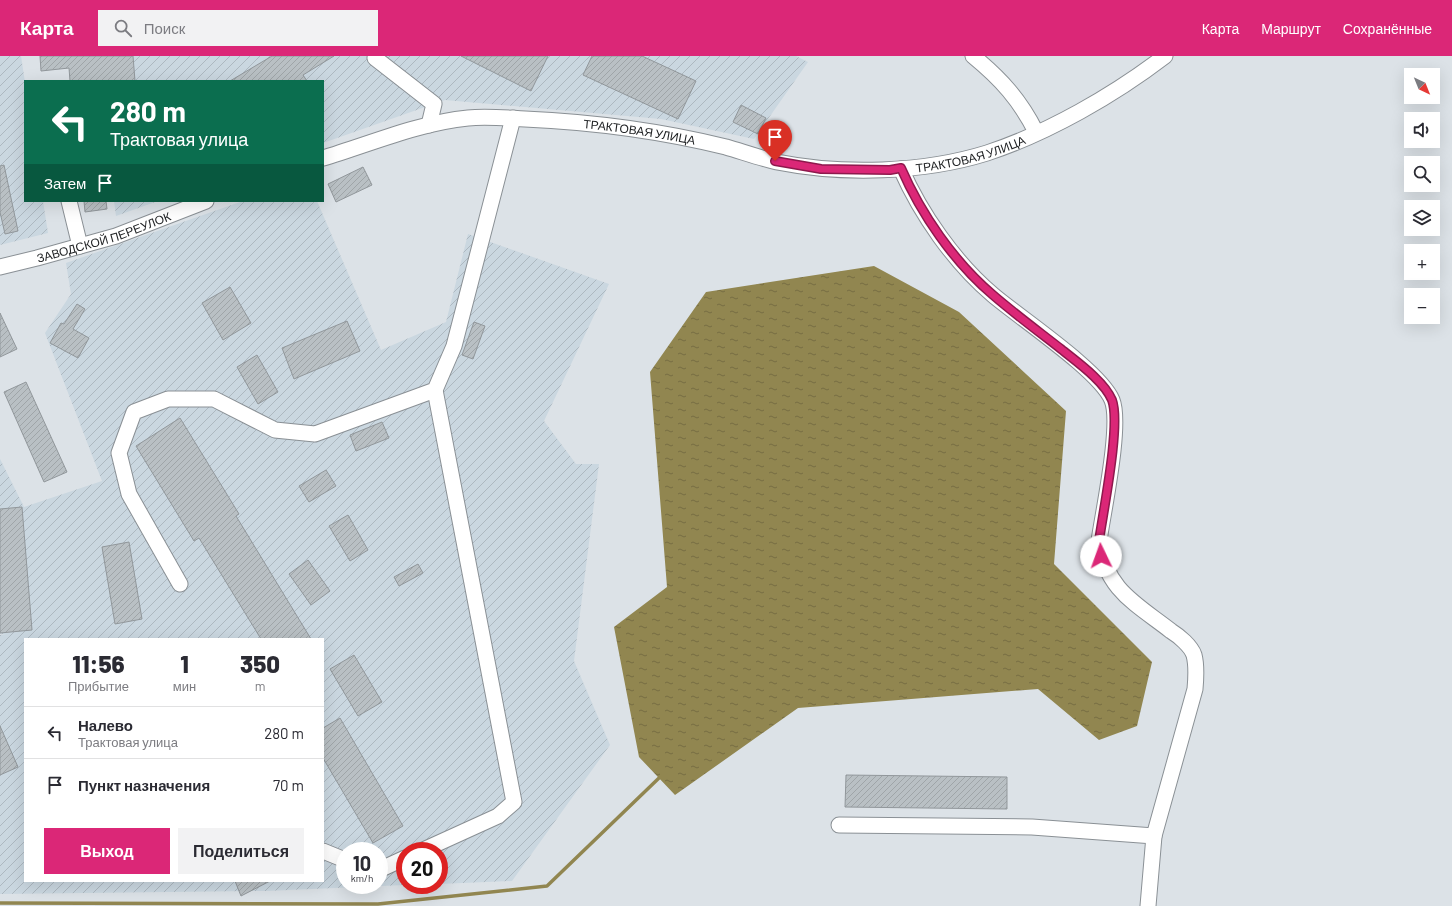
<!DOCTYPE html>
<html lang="ru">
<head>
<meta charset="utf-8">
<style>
	:root { --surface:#fff; --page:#f2f2f3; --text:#2b2b33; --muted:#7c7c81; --line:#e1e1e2; --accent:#db2777 }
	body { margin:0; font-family:Barlow,sans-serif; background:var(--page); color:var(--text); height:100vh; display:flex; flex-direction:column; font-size:15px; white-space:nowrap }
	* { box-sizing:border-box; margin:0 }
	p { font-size:13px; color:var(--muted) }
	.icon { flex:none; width:22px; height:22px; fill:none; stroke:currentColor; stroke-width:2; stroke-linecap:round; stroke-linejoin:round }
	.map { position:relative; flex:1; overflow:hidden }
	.panel { position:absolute; left:24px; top:582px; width:300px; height:244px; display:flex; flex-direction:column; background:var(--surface); border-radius:0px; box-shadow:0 4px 16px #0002 }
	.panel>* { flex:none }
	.guide { position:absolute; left:24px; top:24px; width:300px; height:122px; border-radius:0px; box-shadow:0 4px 16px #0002; background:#0b6e4f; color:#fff; overflow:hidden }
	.needle { width:26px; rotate:137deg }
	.tools { position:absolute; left:1404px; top:12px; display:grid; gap:8px }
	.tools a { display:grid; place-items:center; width:36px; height:36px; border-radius:0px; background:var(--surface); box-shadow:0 4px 16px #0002; font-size:20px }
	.speed { position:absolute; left:336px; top:786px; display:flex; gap:8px; font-size:20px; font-weight:700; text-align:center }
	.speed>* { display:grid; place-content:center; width:52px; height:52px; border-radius:50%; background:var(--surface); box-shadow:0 4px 16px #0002; line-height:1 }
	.speed small { font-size:10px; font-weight:400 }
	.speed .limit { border:6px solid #d22; background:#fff; color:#111 }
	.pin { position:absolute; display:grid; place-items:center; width:34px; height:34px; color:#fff; margin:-41px -17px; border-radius:50% 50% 50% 0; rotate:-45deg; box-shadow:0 0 4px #0007 }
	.pin .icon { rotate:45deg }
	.me { position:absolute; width:44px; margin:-22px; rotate:357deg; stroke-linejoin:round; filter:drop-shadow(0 0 3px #0008) }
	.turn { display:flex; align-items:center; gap:14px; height:84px; padding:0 20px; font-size:18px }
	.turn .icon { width:52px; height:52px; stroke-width:2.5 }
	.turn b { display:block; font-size:28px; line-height:34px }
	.then { display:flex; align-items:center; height:38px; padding:0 20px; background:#0003; gap:8px; font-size:15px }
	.eta { display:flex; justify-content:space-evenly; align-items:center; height:68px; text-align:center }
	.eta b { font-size:24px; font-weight:800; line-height:28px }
	.primary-button { display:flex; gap:8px; margin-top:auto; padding:8px 20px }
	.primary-button a { flex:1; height:46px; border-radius:0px; background:var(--accent); color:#fff; font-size:16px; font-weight:800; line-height:46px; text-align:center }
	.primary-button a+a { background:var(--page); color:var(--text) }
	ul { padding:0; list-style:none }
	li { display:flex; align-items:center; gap:12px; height:52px; padding:0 20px; border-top:1px solid var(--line) }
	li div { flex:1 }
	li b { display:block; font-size:15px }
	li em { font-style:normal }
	header { display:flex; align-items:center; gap:24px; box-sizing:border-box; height:56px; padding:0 20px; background:var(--accent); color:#fff }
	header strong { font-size:19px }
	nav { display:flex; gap:22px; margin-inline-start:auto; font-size:14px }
	.search { width:280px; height:36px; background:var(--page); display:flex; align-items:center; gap:10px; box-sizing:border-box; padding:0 14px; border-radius:0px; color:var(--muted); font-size:15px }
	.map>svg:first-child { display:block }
</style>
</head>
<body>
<header>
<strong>Карта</strong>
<div class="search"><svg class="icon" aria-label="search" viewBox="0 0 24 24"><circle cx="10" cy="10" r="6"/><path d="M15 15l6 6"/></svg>Поиск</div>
<nav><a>Карта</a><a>Маршрут</a><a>Сохранённые</a></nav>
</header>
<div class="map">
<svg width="1452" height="850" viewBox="0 0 1452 850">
	<defs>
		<pattern id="industrial-furrows" width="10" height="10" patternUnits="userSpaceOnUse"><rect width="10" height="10" fill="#cad7e0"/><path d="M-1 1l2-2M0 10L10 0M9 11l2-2" fill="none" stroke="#adb8c0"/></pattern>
		<pattern id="water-ripples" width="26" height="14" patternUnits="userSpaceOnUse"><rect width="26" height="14" fill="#918650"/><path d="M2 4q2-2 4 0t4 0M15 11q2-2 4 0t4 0" fill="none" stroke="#766d42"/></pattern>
		<pattern id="building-hatch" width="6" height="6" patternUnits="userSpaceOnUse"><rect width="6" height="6" fill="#b9c0c4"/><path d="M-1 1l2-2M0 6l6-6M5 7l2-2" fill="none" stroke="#9fa5a8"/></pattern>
	</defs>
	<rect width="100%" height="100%" fill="#dce2e7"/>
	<path fill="url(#industrial-furrows)" fill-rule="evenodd" d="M 0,0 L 21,0 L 25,26 L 25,145 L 43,145 L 48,177 L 0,189 Z
		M 94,0 L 796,0 L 808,6 L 754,83 L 661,63 L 445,44 L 323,87 L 323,25 L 98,25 Z
		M 114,145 L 158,145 L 116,160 Z
		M 243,145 L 317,145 L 381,294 L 446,266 L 468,178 L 609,228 L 544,365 L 576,408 L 599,408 L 574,605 L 610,689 L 512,825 L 439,828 L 439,795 L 405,795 L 405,829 L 265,835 L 0,838 L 0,579 L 6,578 L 0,578 L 0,403 L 24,451 L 102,425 L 45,277 L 71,238 L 66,207 ZM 25,583 L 323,583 L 323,825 L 25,825 ZM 345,795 L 379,795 L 379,829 L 345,829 Z"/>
	<path fill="url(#water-ripples)" d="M 874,210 L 959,256 L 1066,355 L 1054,508 L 1152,606 L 1137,670 L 1099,684 L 1038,633 L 798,652 L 675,739 L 639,701 L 614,571 L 667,531 L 650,316 L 706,236 Z"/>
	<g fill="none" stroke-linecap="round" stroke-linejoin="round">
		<path stroke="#918650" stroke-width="3.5" d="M 0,847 L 378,848 L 547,830 L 659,722"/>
	</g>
	<path fill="url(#building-hatch)" stroke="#91979b" d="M 40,0 L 133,0 L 135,25 L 70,25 L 69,12 L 41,15 Z
		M 272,0 L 334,0 L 303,19 L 307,25 L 230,25 Z
		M 461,0 L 548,0 L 531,35 Z
		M 592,0 L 642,0 L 696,25 L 678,63 L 583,19 Z
		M 741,49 L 766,62 L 758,78 L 733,66 Z
		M 4,109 L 18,175 L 5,178 L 0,156 L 0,110 Z
		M 363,111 L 372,129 L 336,146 L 328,128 Z
		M 84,145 L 106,145 L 107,153 L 85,156 Z
		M 230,231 L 251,267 L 223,284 L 202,247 Z
		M 77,248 L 85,253 L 73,273 L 89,282 L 78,302 L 50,287 L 61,267 L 64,268 Z
		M 0,257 L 17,293 L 0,301 Z
		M 347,265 L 360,295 L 294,323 L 282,292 Z
		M 474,266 L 485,270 L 473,303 L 462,299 Z
		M 257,299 L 278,336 L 258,348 L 237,311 Z
		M 26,326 L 67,416 L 44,426 L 4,336 Z
		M 180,362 L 239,458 L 236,460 L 311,583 L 261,583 L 199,482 L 194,485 L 136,390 Z
		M 382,366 L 389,382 L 356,395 L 350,379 Z
		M 326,414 L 336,430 L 309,446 L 299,430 Z
		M 22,451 L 32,574 L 0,577 L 0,453 Z
		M 348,459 L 368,494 L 350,505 L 329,470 Z
		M 129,486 L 142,563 L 115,568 L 102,491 Z
		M 308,504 L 330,535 L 311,549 L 289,518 Z
		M 418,508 L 423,517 L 399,530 L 394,521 Z
		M 354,599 L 382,646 L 358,660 L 330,613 Z
		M 340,662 L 403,770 L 373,787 L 323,702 L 323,672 Z
		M 0,670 L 18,711 L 0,719 Z
		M 846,719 L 1007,721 L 1007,753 L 845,751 Z
		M 235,825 L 270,825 L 241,840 Z"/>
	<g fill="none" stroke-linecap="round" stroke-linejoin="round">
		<g stroke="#8a9095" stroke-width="17">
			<g id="minor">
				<path d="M 973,0 C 1001,23 1020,44 1036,76"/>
				<path d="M 375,2 L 434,48 L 429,69"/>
				<path id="s1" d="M 323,102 C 370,88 418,67 468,62 C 486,60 506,62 525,63 C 592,66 661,75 726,91 C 743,96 760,102 777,106 C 842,119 923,117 987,97 C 1048,77 1114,39 1165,0"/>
				<path d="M 901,113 C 921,158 954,206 993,239 C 1020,262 1100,315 1112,344 C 1122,368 1103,456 1099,485 C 1106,534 1135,547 1171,575 C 1179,580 1191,590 1194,599 C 1197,610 1196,622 1195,633 L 1154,780"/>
				<path d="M 69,145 L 80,190"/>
				<path id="s2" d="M 0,211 L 37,202 L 116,180 L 206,145"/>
				<path d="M 180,528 L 129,438 L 119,397 L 134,356 L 168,343 L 214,343 L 275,374 L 315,378 L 435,334 L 454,290 L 513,62"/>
				<path d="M 839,769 L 1032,771 L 1154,780 L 1148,850"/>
				<path d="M 323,795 L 345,804"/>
				<path d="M 421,795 L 498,760 L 514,746 L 435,334"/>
				<path d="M 379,814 L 405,802"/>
			</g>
		</g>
		<use href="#minor" stroke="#fff" stroke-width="15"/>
	</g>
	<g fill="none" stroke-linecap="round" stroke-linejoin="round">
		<g stroke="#8e194d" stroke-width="10">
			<path id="route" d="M 775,105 L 821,113 L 890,114 L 901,112 C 921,158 954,206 993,239 C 1015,258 1038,275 1061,293 C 1077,306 1104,325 1112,344 C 1121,368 1103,456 1099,485 L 1101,500"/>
		</g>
		<use href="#route" stroke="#db2777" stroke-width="7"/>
	</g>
	<g text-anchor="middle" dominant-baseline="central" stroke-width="4" stroke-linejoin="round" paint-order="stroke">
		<g font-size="12" fill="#222426" stroke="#fff">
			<text stroke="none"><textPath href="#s1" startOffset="323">ТРАКТОВАЯ УЛИЦА</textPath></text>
			<text stroke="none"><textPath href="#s1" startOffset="660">ТРАКТОВАЯ УЛИЦА</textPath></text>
			<text stroke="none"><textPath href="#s2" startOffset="108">ЗАВОДСКОЙ ПЕРЕУЛОК</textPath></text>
		</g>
	</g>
</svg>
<div class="tools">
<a><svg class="needle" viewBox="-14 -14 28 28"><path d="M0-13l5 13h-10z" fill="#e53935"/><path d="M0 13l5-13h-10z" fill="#7c7c81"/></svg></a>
<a><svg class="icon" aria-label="sound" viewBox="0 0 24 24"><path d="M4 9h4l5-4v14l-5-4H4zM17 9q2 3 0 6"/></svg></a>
<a><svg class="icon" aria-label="search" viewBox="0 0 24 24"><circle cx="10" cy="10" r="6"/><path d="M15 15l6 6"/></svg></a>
<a><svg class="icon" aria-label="layers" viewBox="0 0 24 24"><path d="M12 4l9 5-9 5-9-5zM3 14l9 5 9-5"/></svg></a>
<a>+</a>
<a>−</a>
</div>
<div class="speed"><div>10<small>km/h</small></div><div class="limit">20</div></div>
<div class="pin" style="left:775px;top:105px;background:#d93025"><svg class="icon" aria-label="arrive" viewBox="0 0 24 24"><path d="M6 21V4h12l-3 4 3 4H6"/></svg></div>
<svg class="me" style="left:1101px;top:500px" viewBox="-20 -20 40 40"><circle r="19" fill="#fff"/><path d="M0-13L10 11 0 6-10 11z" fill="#db2777"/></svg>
<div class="guide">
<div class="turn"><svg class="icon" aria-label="left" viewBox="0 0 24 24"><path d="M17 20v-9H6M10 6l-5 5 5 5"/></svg><div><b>280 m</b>Трактовая улица</div></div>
<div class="then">Затем<svg class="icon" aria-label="arrive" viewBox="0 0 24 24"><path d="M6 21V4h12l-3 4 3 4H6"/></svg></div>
</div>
<section class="panel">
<div class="eta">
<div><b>11:56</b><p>Прибытие</p></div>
<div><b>1</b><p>мин</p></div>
<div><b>350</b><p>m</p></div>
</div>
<ul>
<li><svg class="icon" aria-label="left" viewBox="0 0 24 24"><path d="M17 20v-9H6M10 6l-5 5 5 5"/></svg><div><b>Налево</b><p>Трактовая улица</p></div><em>280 m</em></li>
<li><svg class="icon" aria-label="arrive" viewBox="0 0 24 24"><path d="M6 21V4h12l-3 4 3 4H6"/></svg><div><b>Пункт назначения</b></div><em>70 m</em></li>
</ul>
<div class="primary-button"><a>Выход</a><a>Поделиться</a></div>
</section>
</div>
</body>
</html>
